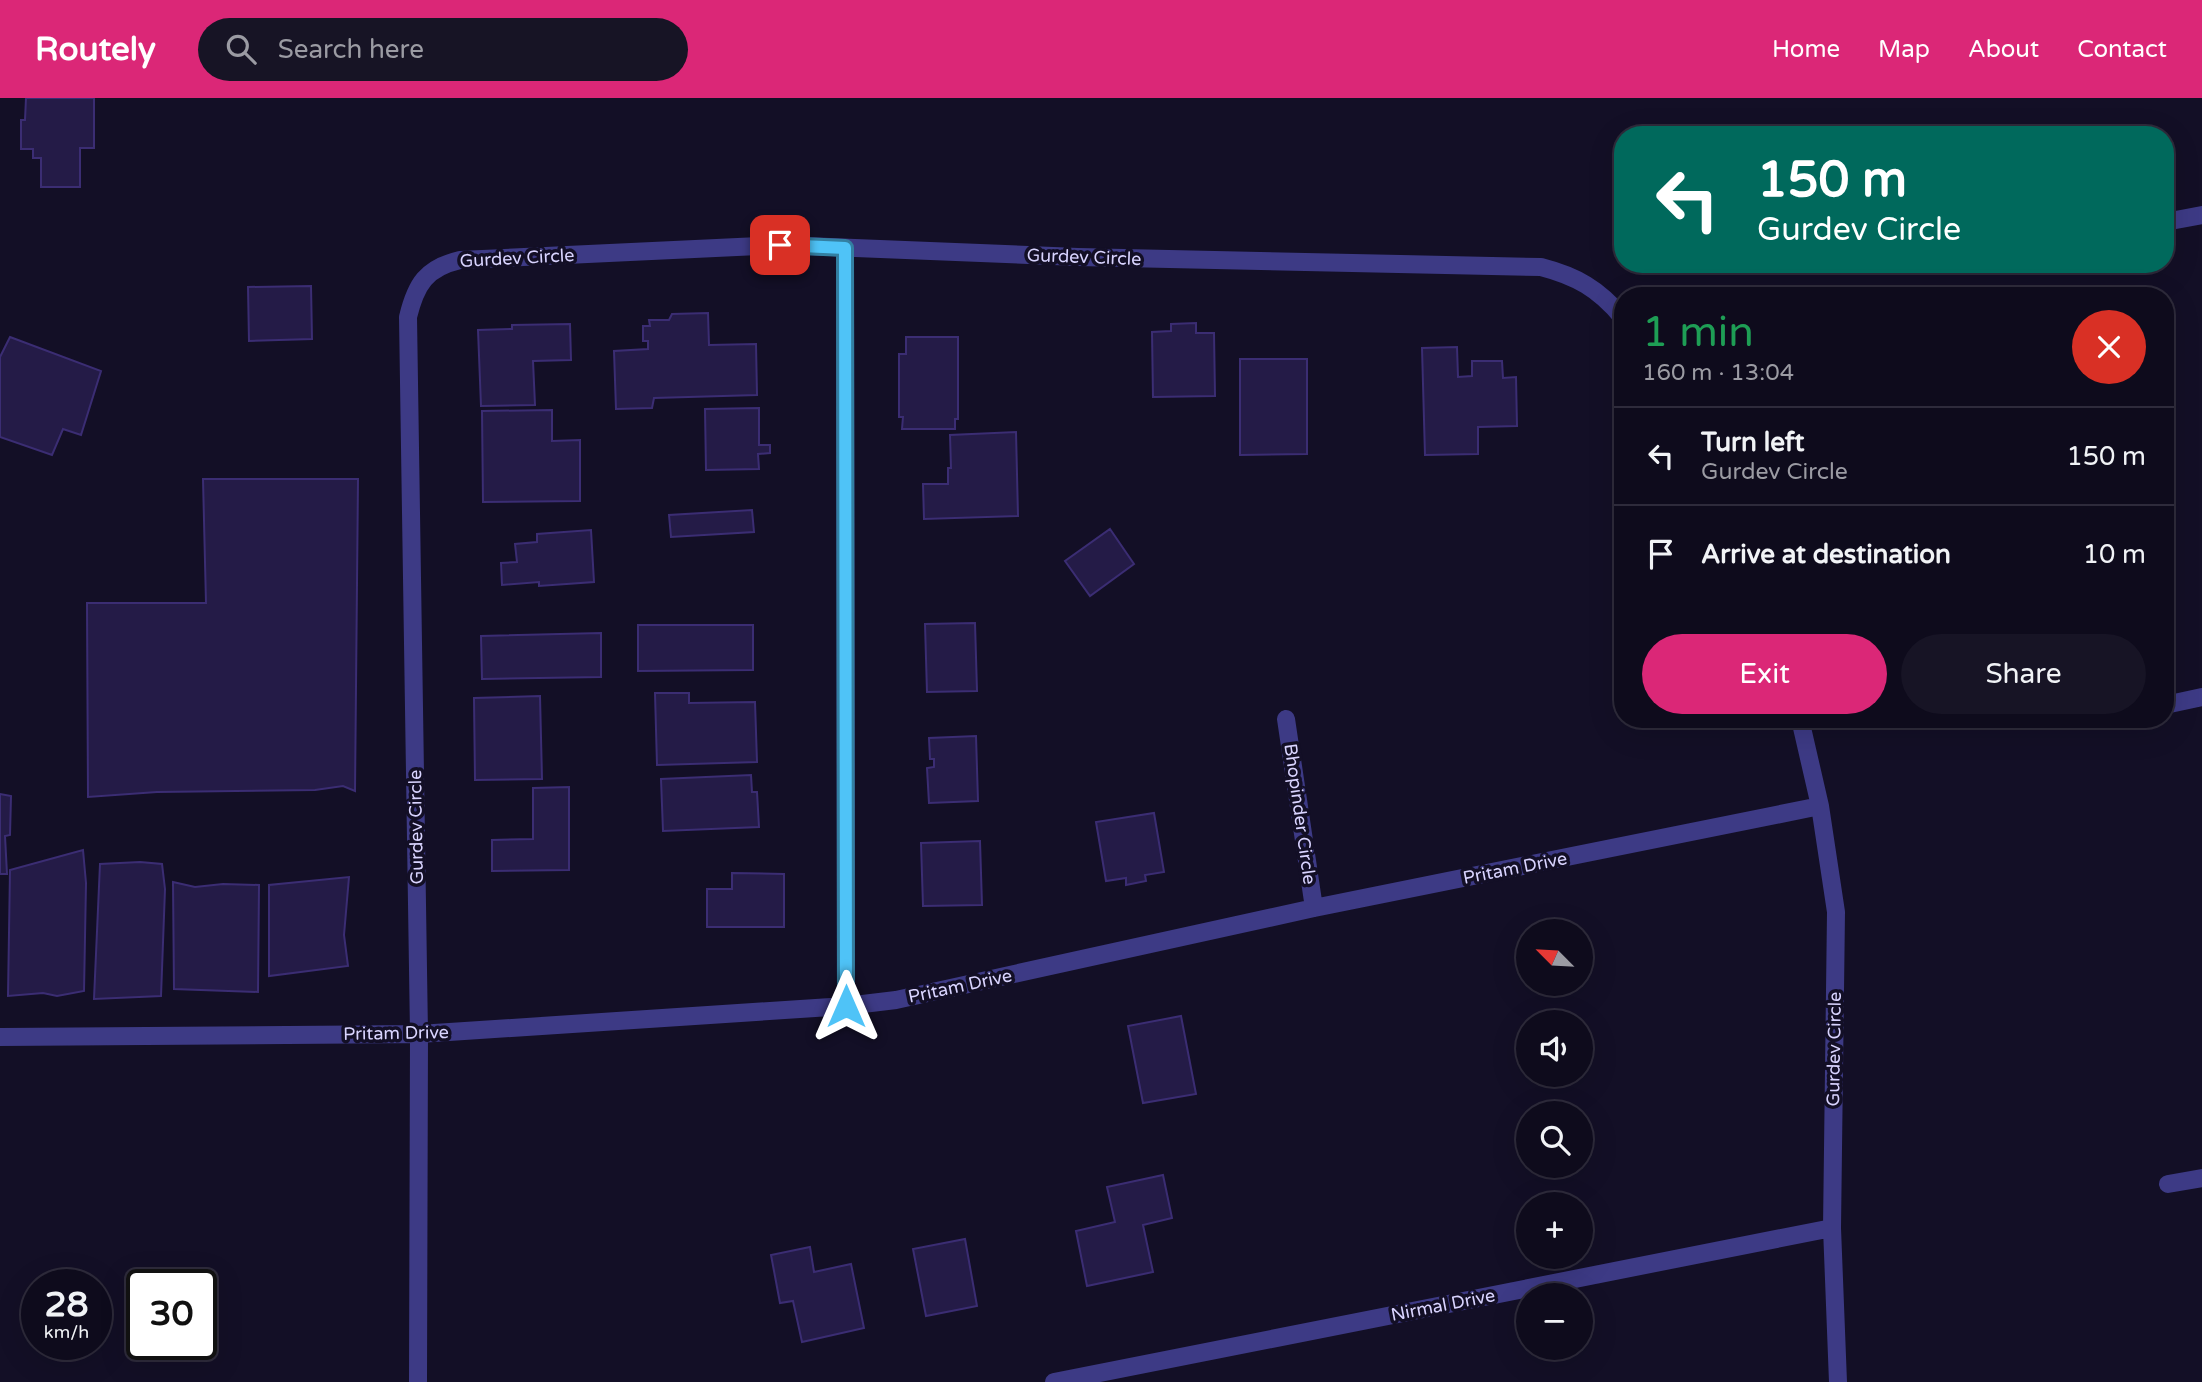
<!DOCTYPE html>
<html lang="en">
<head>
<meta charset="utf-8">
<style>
	:root { --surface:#0e0b1c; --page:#171425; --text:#f1f3f6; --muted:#9b9ba3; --line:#2e2b3b; --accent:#db2777 }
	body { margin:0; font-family:"Varela Round",sans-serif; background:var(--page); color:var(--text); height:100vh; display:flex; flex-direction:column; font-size:26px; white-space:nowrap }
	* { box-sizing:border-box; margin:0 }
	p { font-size:23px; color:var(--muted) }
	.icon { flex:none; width:38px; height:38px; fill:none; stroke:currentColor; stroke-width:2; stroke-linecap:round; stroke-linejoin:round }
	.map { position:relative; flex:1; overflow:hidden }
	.sheet { position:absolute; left:1614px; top:189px; width:560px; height:441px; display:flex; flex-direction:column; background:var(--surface); border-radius:28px; box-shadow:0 7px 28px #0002,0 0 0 2px var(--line) }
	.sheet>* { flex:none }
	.banner { position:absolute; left:1614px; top:28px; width:560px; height:147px; border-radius:28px; box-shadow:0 7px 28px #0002,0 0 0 2px var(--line); background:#00695c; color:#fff; overflow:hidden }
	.needle { width:46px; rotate:294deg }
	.tools { position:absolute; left:1516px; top:821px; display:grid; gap:14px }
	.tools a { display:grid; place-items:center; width:77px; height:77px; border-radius:50%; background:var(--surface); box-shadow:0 7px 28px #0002,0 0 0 2px var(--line); font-size:35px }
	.speed { position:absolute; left:21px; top:1171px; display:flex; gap:14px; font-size:35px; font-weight:700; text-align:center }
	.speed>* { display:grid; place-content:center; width:91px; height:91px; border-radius:50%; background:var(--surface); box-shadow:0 7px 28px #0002,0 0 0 2px var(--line); line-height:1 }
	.speed small { font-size:18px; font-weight:400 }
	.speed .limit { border:4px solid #111; border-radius:10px; background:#fff; color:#111 }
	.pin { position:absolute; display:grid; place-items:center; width:60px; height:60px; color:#fff; margin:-30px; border-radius:14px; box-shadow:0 4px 10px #0006 }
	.me { position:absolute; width:77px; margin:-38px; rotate:0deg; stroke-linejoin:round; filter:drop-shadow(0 0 5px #0008) }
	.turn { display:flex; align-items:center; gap:24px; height:147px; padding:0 28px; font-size:32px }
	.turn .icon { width:91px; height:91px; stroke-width:2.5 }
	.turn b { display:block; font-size:49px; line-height:60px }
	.round { display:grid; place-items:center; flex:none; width:74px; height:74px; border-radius:37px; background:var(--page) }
	.headline { display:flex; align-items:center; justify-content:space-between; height:119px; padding:0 28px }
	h1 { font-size:42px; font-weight:600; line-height:52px; color:#1e9e55 }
	.button { display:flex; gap:14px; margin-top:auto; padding:14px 28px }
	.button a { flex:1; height:80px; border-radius:42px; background:var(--accent); color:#fff; font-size:28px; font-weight:600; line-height:80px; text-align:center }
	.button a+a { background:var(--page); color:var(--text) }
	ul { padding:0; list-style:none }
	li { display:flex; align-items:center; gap:21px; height:98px; padding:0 28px; border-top:2px solid var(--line) }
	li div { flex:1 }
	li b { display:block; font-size:26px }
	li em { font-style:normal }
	header { display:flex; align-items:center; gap:42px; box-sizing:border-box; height:98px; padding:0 35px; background:var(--accent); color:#fff }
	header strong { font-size:33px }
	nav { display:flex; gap:38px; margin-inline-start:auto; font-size:24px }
	.search { width:490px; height:63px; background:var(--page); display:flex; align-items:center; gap:18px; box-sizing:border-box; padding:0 24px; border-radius:38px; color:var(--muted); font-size:26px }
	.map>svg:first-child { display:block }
</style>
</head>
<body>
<header>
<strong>Routely</strong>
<div class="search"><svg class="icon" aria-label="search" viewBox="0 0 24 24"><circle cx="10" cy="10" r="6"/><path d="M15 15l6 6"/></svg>Search here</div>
<nav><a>Home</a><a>Map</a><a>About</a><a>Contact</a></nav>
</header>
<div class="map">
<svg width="2202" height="1284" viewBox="0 0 2202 1284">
	<rect width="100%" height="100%" fill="#130f26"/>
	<path fill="#241b47" stroke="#3b2d73" stroke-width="2" d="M 26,0 L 94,0 L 94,50 L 80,50 L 80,89 L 41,89 L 41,60 L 33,60 L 33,51 L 21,51 L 21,22 L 25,22 Z
		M 311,188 L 312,241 L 249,243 L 248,189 Z
		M 708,215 L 709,247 L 756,246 L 757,297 L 654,300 L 652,310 L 616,311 L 614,253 L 648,251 L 648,243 L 643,243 L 643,228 L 650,228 L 649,222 L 669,222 L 672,216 Z
		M 1196,225 L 1196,235 L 1214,235 L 1215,298 L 1153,299 L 1152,234 L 1171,233 L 1171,226 Z
		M 570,226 L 571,262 L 533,263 L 535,307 L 481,308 L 478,232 L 512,231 L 512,227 Z
		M 10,239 L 101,273 L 81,337 L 63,331 L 52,357 L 0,339 L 0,259 Z
		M 906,239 L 958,239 L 958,321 L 955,321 L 955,331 L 902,331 L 903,319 L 899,319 L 899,256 L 906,256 Z
		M 1457,249 L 1458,279 L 1472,278 L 1472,263 L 1502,263 L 1503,280 L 1516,279 L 1517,328 L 1478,329 L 1478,356 L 1425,357 L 1422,250 Z
		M 1240,261 L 1307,261 L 1307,356 L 1240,357 Z
		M 759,310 L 759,347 L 770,347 L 770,355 L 758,356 L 759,371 L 706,372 L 705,311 Z
		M 552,312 L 552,343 L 580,342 L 580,403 L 483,404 L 482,313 Z
		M 1016,334 L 1018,418 L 924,421 L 923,386 L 948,386 L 948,370 L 951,370 L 950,337 Z
		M 203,381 L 358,381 L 355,693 L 343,688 L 315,692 L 157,694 L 88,699 L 87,505 L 206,505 Z
		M 752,412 L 754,434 L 671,439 L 669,417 Z
		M 1110,431 L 1134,466 L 1090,498 L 1065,463 Z
		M 591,432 L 594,484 L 539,488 L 539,484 L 502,487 L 501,465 L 517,464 L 515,446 L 537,444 L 537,436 Z
		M 975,525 L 977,593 L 927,594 L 925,526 Z
		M 638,527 L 753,527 L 753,572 L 638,573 Z
		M 601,535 L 601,579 L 482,581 L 481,538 Z
		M 655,595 L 689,595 L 689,605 L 755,604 L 757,664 L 657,667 Z
		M 540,598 L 542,681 L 475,682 L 474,600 Z
		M 976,638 L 978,703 L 929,705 L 927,670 L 934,669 L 934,661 L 930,661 L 929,640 Z
		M 751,677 L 752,694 L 757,694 L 759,729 L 663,733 L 661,681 Z
		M 569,689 L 569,772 L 492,773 L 492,742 L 533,741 L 533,690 Z
		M 0,696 L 11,698 L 10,737 L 5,738 L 7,776 L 0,776 Z
		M 1154,715 L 1164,774 L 1145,777 L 1146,783 L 1126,787 L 1126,780 L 1106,783 L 1096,724 Z
		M 980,743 L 982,807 L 923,808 L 921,745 Z
		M 83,752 L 86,785 L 84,893 L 57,898 L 43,895 L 8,898 L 10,772 Z
		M 140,764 L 162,766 L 165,791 L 161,898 L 94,901 L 100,766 Z
		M 732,775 L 784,776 L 784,829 L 707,829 L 707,791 L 732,791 Z
		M 349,779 L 344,837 L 348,868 L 269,878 L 269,787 Z
		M 173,784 L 195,789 L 223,786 L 259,787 L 258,894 L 174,891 Z
		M 1181,918 L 1196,996 L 1143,1005 L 1128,928 Z
		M 1163,1077 L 1172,1120 L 1143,1127 L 1153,1174 L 1087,1188 L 1076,1133 L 1115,1124 L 1107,1089 Z
		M 965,1141 L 977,1208 L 926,1218 L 913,1151 Z
		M 810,1149 L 814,1174 L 851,1166 L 864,1230 L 802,1244 L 793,1203 L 780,1205 L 771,1157 Z"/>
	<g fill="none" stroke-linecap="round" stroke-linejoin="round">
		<path stroke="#3d3a85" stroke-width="18" d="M 2165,124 L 2202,117
			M 845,150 L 846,908
			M 2165,607 L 2202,599
			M 1286,621 L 1314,810
			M 1800,621 L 1820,708 L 1836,814 L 1832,1130 L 1838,1284
			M 0,939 L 419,936 L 846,908 L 896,902 L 1314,810 L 1820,708
			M 2168,1086 L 2202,1080
			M 418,1284 L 419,936 L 408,219 C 416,186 426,170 460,162 L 780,147 L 1078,159 L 1541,169 C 1576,178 1599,191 1622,219
			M 1054,1284 L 1832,1130"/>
	</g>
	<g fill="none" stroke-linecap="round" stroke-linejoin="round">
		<g stroke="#337fa1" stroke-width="18">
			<path id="route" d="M 780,147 L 845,150 L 846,908"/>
		</g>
		<use href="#route" stroke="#4fc3f7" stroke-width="12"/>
	</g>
	<g text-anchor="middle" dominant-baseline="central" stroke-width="7" stroke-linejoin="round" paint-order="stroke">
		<g font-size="18" fill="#d9d4ff" stroke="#130f26">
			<text transform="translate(1084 159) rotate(2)">Gurdev Circle</text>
			<text transform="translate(517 160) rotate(-3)">Gurdev Circle</text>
			<text transform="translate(1300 716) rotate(82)">Bhopinder Circle</text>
			<text transform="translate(416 729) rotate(-91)">Gurdev Circle</text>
			<text transform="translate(1515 770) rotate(-11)">Pritam Drive</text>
			<text transform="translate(960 888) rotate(-12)">Pritam Drive</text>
			<text transform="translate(396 935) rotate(-1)">Pritam Drive</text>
			<text transform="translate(1834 951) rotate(-89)">Gurdev Circle</text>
			<text transform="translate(1443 1207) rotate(-11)">Nirmal Drive</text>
		</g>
	</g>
</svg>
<div class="tools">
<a><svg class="needle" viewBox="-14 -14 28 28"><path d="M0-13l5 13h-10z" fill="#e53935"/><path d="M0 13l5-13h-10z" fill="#9b9ba3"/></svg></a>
<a><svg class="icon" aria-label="sound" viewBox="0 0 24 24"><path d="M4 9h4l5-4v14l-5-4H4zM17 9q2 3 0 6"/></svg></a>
<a><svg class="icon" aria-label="search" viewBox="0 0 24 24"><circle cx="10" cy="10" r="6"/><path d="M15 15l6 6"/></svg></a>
<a>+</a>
<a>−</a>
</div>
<div class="speed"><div>28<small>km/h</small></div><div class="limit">30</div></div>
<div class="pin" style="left:780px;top:147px;background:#d93025"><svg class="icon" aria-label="arrive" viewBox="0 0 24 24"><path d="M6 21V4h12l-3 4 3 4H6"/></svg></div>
<svg class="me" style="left:846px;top:908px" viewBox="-20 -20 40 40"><path d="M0-17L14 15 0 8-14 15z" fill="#4fc3f7" stroke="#fff" stroke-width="4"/></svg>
<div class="banner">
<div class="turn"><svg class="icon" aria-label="left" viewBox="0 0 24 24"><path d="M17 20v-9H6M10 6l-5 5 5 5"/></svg><div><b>150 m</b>Gurdev Circle</div></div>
</div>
<section class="sheet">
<div class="headline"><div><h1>1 min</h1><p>160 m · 13:04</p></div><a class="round" style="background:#d93025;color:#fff"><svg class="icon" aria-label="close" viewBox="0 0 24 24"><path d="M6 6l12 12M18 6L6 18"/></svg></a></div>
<ul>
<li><svg class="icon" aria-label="left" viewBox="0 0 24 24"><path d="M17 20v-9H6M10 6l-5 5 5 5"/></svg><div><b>Turn left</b><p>Gurdev Circle</p></div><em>150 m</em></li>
<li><svg class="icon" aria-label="arrive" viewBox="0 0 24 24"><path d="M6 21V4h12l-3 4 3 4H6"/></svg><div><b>Arrive at destination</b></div><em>10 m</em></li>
</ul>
<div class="button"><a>Exit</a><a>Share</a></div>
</section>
</div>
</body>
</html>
